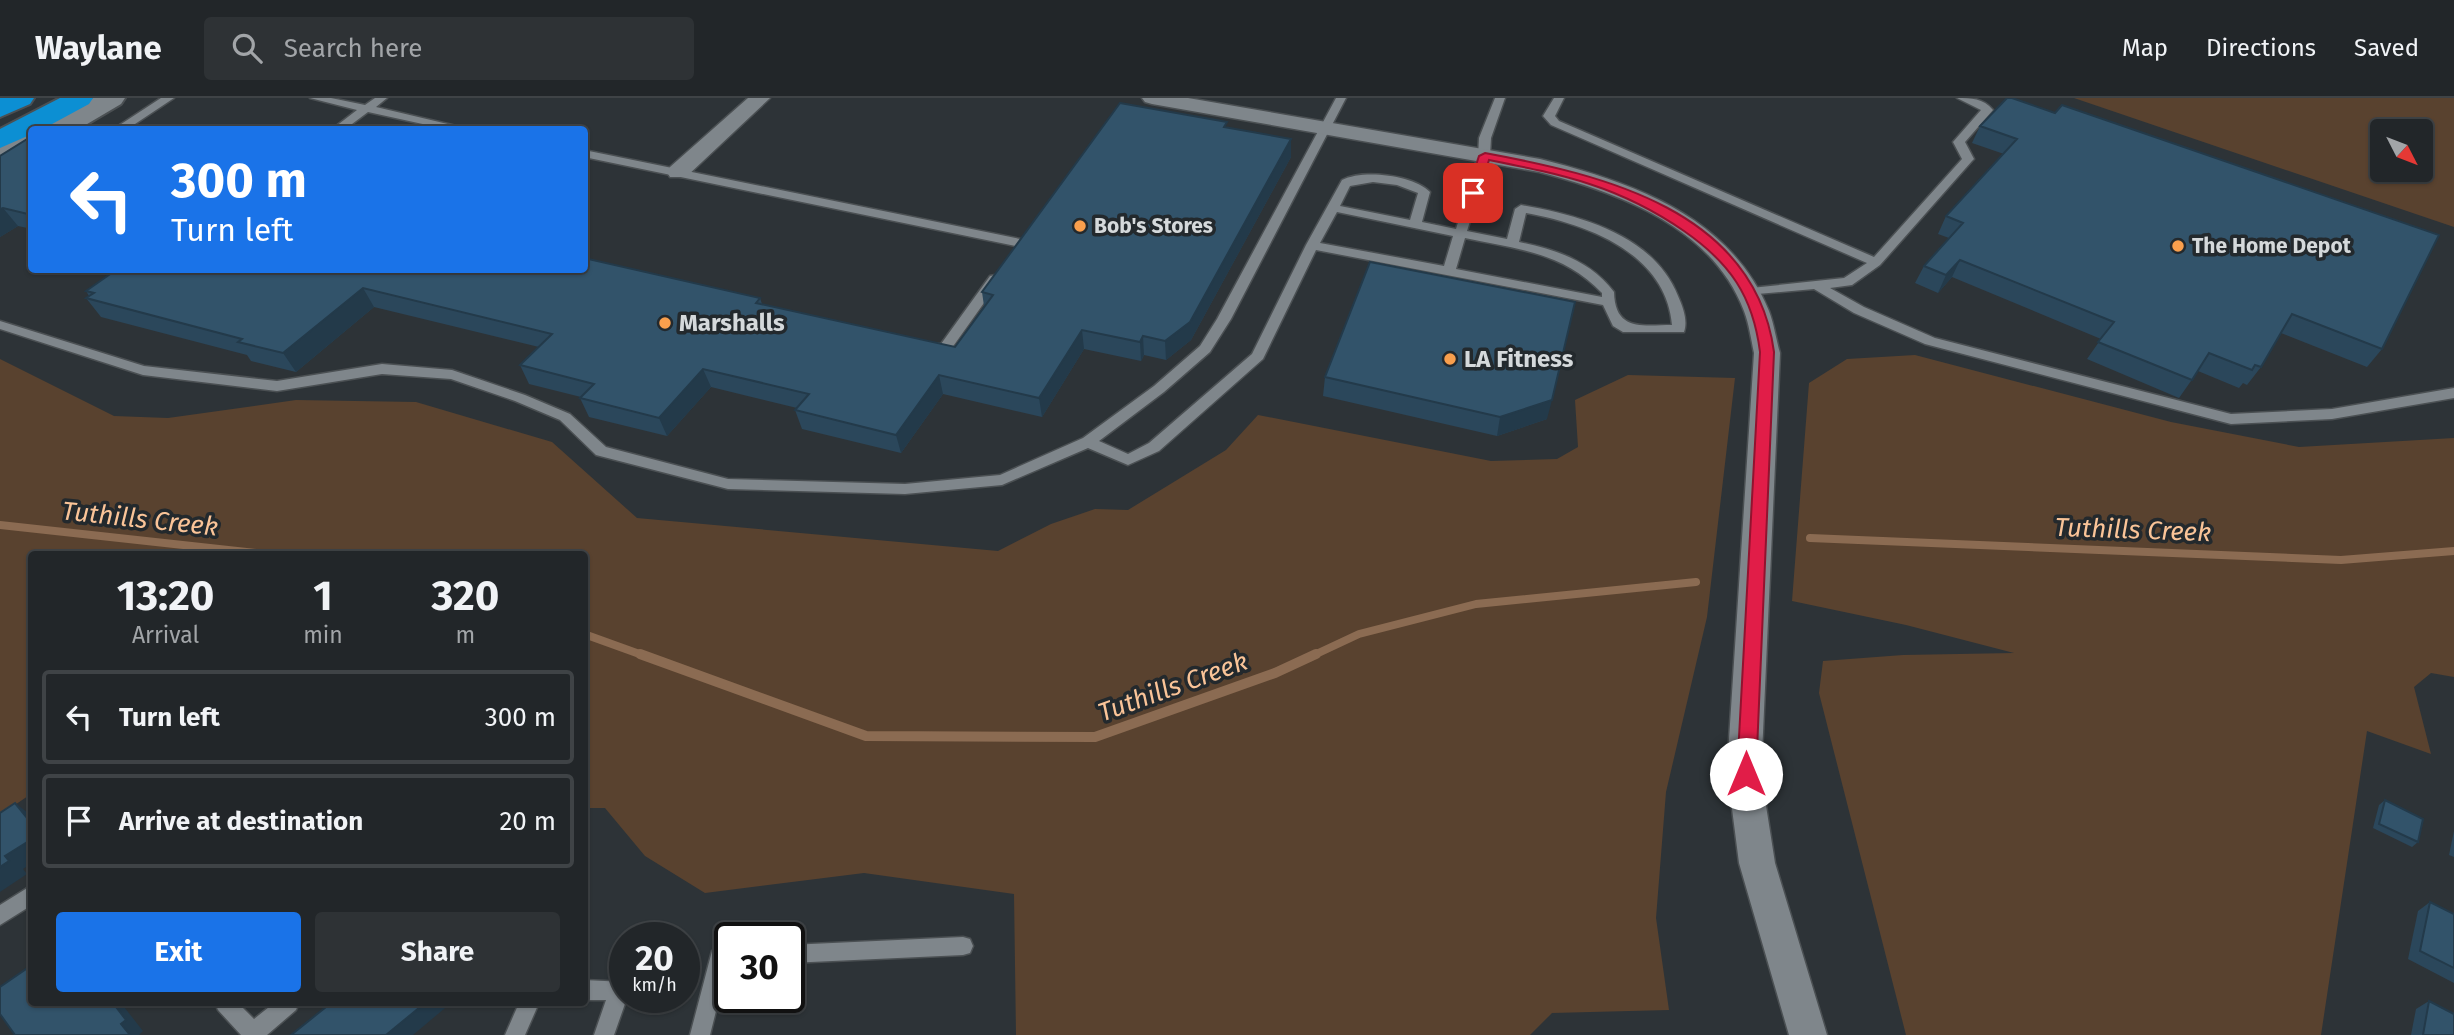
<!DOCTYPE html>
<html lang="en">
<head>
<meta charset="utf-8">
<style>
	:root { --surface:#222629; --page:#2e3235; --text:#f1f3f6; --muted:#a2a5a8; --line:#3f4346; --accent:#1a73e8 }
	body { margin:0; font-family:"Fira Sans",sans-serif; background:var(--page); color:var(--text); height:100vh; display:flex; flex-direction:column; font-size:26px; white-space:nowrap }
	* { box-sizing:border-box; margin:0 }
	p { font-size:23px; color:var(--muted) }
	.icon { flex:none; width:38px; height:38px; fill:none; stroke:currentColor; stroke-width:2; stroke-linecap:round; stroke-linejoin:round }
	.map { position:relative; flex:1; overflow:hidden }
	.details { position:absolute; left:28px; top:453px; width:560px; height:455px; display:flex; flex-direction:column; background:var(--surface); border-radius:7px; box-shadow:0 2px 5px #0004,0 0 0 2px var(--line) }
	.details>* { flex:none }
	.guide { position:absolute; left:28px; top:28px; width:560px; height:147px; border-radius:7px; box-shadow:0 2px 5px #0004,0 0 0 2px var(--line); background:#1a73e8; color:#fff; overflow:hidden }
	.needle { width:46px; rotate:132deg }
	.fabs { position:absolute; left:2370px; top:21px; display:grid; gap:14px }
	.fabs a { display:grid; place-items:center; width:63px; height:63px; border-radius:7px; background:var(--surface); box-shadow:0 2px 5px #0004,0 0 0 2px var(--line); font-size:35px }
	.speed { position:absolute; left:609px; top:824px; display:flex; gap:14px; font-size:35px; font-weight:700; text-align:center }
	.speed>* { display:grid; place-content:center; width:91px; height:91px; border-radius:50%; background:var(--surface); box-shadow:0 2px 5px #0004,0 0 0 2px var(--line); line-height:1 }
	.speed small { font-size:18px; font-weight:400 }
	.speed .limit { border:4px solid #111; border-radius:10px; background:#fff; color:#111 }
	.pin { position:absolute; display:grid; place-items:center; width:60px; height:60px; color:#fff; margin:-30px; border-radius:14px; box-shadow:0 4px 10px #0006 }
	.me { position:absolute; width:77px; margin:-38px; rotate:0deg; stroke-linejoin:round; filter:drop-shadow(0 0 5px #0008) }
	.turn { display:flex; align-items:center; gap:24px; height:147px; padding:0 28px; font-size:32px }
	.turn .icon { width:91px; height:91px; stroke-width:2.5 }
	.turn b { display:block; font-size:49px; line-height:60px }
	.eta { display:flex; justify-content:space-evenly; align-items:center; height:119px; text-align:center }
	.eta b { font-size:42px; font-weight:700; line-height:49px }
	.cta { display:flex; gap:14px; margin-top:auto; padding:14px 28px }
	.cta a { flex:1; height:80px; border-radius:7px; background:var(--accent); color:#fff; font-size:28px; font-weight:700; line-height:80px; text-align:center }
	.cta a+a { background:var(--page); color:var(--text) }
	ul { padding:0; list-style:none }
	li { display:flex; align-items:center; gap:21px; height:94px; margin:0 14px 10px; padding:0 14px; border:4px solid var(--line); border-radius:7px }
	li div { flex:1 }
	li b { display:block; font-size:26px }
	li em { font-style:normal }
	header { display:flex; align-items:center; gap:42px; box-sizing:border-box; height:98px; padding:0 35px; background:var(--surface); border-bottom:2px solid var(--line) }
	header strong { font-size:33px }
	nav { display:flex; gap:38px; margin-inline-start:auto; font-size:24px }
	.search { width:490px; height:63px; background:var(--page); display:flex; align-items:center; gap:18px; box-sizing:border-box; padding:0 24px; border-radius:7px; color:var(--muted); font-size:26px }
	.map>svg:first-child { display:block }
</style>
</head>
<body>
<header>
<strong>Waylane</strong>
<div class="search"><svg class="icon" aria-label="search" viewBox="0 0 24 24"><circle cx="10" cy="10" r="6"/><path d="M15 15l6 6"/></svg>Search here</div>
<nav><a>Map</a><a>Directions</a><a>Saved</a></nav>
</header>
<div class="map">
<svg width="2454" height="937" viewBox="0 0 2454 937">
	<rect width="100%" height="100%" fill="#2d3337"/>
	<path fill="#59422f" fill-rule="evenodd" d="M 2074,0 L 2454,0 L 2454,129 ZM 2382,33 L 2420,33 L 2420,72 L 2382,72 Z
		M 1915,257 L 2171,324 L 2299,349 L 2454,340 L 2454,579 L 2431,575 L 2414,589 L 2431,656 L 2367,633 L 2321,937 L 1906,937 L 1819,595 L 1823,563 L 1903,557 L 2014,555 L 1906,527 L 1792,503 L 1809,285 L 1847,261 Z
		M 0,261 L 114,318 L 168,320 L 296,302 L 416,304 L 552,344 L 637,420 L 998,453 L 1051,426 L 1095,411 L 1128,412 L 1226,352 L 1258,317 L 1491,363 L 1557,361 L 1578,349 L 1575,302 L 1628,277 L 1735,280 L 1707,519 L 1666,694 L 1656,820 L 1669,912 L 1552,915 L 1530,937 L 1016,937 L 1014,796 L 864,775 L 705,795 L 645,758 L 605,710 L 585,710 L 584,457 L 32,457 L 31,696 L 0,717 Z"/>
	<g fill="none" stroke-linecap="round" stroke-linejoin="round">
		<path stroke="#8b6b52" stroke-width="8" d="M 0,427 L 275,457
			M 1810,440 L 2341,462 L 2454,453
			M 584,536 L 645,558
			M 1312,558 L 1359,536 L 1476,506 L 1696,484"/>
		<path stroke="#8b6b52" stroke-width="10" d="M 640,556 L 866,638 L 1095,639 L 1275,575 L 1316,556"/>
		<g stroke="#4b5053" stroke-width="3">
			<path id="lane" d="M 161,0 L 174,0 L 126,32 L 112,32 Z
				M 310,0 L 331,0 L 365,7 L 375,0 L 387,0 L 376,9 L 473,32 L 450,32 L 368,14 L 344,32 L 331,32 L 357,12 Z
				M 1336,0 L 1346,0 L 1231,221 L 1210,254 L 1164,294 L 1099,343 L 1128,356 L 1149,345 L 1252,256 L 1306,147 L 1342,82 C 1363,71 1413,77 1430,94 L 1422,124 L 1456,131 L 1478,58 L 1479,40 L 1495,0 L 1505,0 L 1491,40 L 1490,58 L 1467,133 L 1507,141 L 1515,111 L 1521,107 C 1579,117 1654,137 1678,198 C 1683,209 1688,223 1684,234 L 1623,234 L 1613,228 L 1603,207 L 1316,152 L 1263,261 L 1159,353 L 1128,367 L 1088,350 L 1002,387 L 905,396 L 728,391 L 596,357 L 560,322 L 515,303 L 451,281 L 382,276 L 277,293 L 143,277 L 0,231 L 0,223 L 144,268 L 277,283 L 382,266 L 452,272 L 525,297 L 570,316 L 606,349 L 728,381 L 905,386 L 1000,377 L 1083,340 L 1154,288 L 1200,248 L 1217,221 ZM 1373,84 L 1397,87 L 1418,95 L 1410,122 L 1340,108 L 1350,88 ZM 1337,114 L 1453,138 L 1444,168 L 1320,145 ZM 1526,115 C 1587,126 1666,155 1672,227 C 1643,227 1615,234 1614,194 C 1591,163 1555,151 1519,144 ZM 1465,140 C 1517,151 1563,154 1602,195 L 1602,199 L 1456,171 Z
				M 1554,0 L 1564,0 L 1555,18 L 1559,23 L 1874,159 L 1962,61 L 1953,44 L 1981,12 L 1957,0 C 1971,0 1983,0 1993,12 L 1965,44 L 1974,61 L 1972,63 L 1880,167 L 1852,187 L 1830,190 L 1864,209 L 1935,240 L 2231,316 L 2332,311 L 2454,290 L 2454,300 L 2332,321 L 2231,326 L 1925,246 L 1854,215 L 1814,191 L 1746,197 L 1746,191 L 1751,190 L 1844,180 L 1867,165 L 1551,27 L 1543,18 Z
				M 584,52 L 1020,141 L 1026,145 L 1020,149 L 584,59 Z
				M 995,177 L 1001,181 L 949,254 L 923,251 L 921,248 L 923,245 L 941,246 L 990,178 Z
				M 32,787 L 32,807 L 0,827 L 0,807 Z
				M 963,839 L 970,841 L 973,848 L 970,855 L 963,857 L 789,865 L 789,847 Z
				M 730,850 L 730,868 L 727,869 L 710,937 L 690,937 L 712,853 Z
				M 584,882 L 625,884 L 625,900 L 627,900 L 614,937 L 594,937 L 606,902 L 584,902 Z
				M 215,905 L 238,905 L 254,921 L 274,905 L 299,905 L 296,912 L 267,937 L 241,937 L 218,912 Z
				M 519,905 L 539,905 L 525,937 L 505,937 Z"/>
		</g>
		<g stroke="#4b5053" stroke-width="3">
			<path id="street" d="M 748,0 L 770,0 L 686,79 L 670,79 L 667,74 L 670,69 Z
				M 1142,0 L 1188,0 L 1540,61 C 1632,84 1730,118 1769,213 C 1774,226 1776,241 1780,255 L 1762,657 L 1764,695 L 1775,765 L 1827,937 L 1789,937 L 1739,765 L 1730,695 L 1728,657 L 1754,255 C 1751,241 1749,226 1744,213 C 1712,129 1620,95 1539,74 L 1152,6 L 1145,4 Z"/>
		</g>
		<g stroke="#4b5053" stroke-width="4">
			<path id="secondary" d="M 93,0 L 125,0 L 121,6 L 77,32 L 32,32 L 32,46 L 0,60 L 0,41 L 32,26 L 43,30 Z"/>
		</g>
		<g stroke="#4b5053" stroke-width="4">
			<path id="highway" d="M 0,0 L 34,0 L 30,6 L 0,19 Z
				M 60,0 L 93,0 L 89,6 L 41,32 L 32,32 L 32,36 L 0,50 L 0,31 Z"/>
		</g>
		<use href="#lane" fill="#7f868b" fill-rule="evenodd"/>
		<use href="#street" fill="#7f868b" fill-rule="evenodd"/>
		<use href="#secondary" fill="#7f868b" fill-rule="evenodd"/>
		<use href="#highway" fill="#0c8fd3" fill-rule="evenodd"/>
	</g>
	<path fill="#2b475b" d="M 2007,0 L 2382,251 L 2367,269 L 2281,235 L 2261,269 L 2247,287 L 2243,285 L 2239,290 L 2198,273 L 2179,300 L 2087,261 L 2101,241 L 1952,179 L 1938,195 L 1915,185 L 1924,168 L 1949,140 L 1938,136 L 1946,118 L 2004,56 L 1972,45 L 1980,28 Z
		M 1227,29 L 1291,59 L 1191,242 L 1166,262 L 1144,257 L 1141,263 L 1084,251 L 1042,319 L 943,296 L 901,355 L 802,331 L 795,312 L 797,310 L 711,289 L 667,338 L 589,319 L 580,300 L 581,299 L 529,286 L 520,267 L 539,249 L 374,209 L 296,274 L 251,263 L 247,257 L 101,219 L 86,200 L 89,198 L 86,193 L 116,172 L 760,200 L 762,206 L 955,249 L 984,208 L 982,194 Z
		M 32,38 L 32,131 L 18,128 L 0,139 L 0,58 Z
		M 1325,279 L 1547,321 L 1497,338 L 1323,298 Z
		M 2385,702 L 2418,744 L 2412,749 L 2373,730 L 2379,707 Z
		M 2454,733 L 2454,759 L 2449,757 Z
		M 2430,804 L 2454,816 L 2454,885 L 2408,861 L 2418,813 Z
		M 2429,903 L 2454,937 L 2411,937 L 2416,911 Z"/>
	<path fill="#233a4a" d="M 1291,41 L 1291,59 L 1191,242 L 1166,262 L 1165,243 Z
		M 3,110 L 18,128 L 0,139 L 0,111 Z
		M 1960,162 L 1952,179 L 1938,195 L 1946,177 Z
		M 363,190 L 374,209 L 296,274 L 283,255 Z
		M 1082,232 L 1084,251 L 1042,319 L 1039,300 Z
		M 1143,238 L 1144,257 L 1141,263 L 1140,244 Z
		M 703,271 L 711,289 L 667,338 L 659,320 Z
		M 939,277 L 943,296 L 901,355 L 896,337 Z
		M 1552,302 L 1547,321 L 1497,338 L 1500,319 Z
		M 15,705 L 32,718 L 32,726 Z
		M 32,741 L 32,765 L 23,771 L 27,776 L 0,794 L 0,769 L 5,758 Z
		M 113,905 L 121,905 L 143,933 L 139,937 L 130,937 L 121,926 Z
		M 425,905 L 451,905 L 413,937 L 386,937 Z"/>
	<path fill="#32536a" stroke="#233a4a" stroke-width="2" d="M 2007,0 L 2012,0 L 2055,15 L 2062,7 L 2439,137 L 2382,251 L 2292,216 L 2261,269 L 2255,267 L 2252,272 L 2209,255 L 2192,282 L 2098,244 L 2114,224 L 1960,162 L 1946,177 L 1924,168 L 1963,125 L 1946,118 L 2017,41 L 1980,28 Z
		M 1120,5 L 1227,24 L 1224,29 L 1291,41 L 1190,224 L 1165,243 L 1143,238 L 1140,244 L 1082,232 L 1039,300 L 939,277 L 896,337 L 795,312 L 809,296 L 703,271 L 659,320 L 580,300 L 594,286 L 520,267 L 552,236 L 363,190 L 283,255 L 238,244 L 242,241 L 86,200 L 94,195 L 86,193 L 116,172 L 584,172 L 584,160 L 760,200 L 756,205 L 955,249 L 993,197 L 982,194 Z
		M 32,38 L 32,117 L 3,110 L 0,111 L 0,58 Z
		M 1370,164 L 1575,204 L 1552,302 L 1500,319 L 1325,279 Z
		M 2385,702 L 2423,721 L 2418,744 L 2379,726 Z
		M 15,705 L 32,726 L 32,741 L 5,758 L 9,763 L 0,769 L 0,715 Z
		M 2430,804 L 2454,816 L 2454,870 L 2420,853 Z
		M 32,867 L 32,905 L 113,905 L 126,922 L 121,926 L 130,937 L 15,937 L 0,916 L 0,889 Z
		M 2429,903 L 2454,916 L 2454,937 L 2423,937 Z
		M 331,905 L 425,905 L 386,937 L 291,937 Z"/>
	<path fill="#e11d48" stroke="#92132f" stroke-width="2" d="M 1485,55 C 1603,77 1755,112 1774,254 L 1756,676 L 1753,681 L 1746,683 L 1740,681 L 1737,676 L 1760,254 C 1753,198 1730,165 1684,133 C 1619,88 1564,77 1489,62 L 1479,95 L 1469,98 L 1467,95 L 1479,58 Z"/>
	<g fill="#f99f4d" stroke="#23292d" stroke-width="2.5">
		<circle cx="1080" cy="128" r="7"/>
		<circle cx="2178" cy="148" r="7"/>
		<circle cx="665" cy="225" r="7"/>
		<circle cx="1450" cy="261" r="7"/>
	</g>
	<g text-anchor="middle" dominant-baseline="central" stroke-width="7" stroke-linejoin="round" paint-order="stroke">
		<g font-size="21" font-weight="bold" fill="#d5d9db" stroke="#23292d" text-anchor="start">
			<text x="1094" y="128">Bob's Stores</text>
			<text x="2192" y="148">The Home Depot</text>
		</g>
		<g font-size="24" font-weight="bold" fill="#d5d9db" stroke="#23292d" text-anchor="start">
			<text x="679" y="225">Marshalls</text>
			<text x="1464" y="261">LA Fitness</text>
		</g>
		<g font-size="26" font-style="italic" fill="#fac498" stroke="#23292d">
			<text transform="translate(140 421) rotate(6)">Tuthills Creek</text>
			<text transform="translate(2133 432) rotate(2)">Tuthills Creek</text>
			<text transform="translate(1173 589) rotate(-20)">Tuthills Creek</text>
		</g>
	</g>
</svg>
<div class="fabs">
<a><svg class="needle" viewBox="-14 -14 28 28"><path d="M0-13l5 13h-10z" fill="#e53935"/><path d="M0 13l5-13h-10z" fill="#a2a5a8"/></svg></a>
</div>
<div class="speed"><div>20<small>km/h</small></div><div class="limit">30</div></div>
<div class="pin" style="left:1473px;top:95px;background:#d93025"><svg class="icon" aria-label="arrive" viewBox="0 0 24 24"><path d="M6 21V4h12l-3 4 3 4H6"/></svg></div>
<svg class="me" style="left:1746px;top:676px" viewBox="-20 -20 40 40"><circle r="19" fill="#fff"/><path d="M0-13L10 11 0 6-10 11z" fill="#e11d48"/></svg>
<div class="guide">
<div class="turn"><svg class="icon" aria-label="left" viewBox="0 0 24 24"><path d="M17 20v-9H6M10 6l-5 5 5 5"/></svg><div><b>300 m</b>Turn left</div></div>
</div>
<section class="details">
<div class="eta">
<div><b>13:20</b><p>Arrival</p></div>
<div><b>1</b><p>min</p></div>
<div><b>320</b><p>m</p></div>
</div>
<ul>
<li><svg class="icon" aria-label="left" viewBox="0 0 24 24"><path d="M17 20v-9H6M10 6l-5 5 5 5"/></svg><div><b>Turn left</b></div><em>300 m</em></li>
<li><svg class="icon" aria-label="arrive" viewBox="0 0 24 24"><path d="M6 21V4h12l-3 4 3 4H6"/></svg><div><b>Arrive at destination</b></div><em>20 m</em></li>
</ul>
<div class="cta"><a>Exit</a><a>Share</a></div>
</section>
</div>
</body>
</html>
